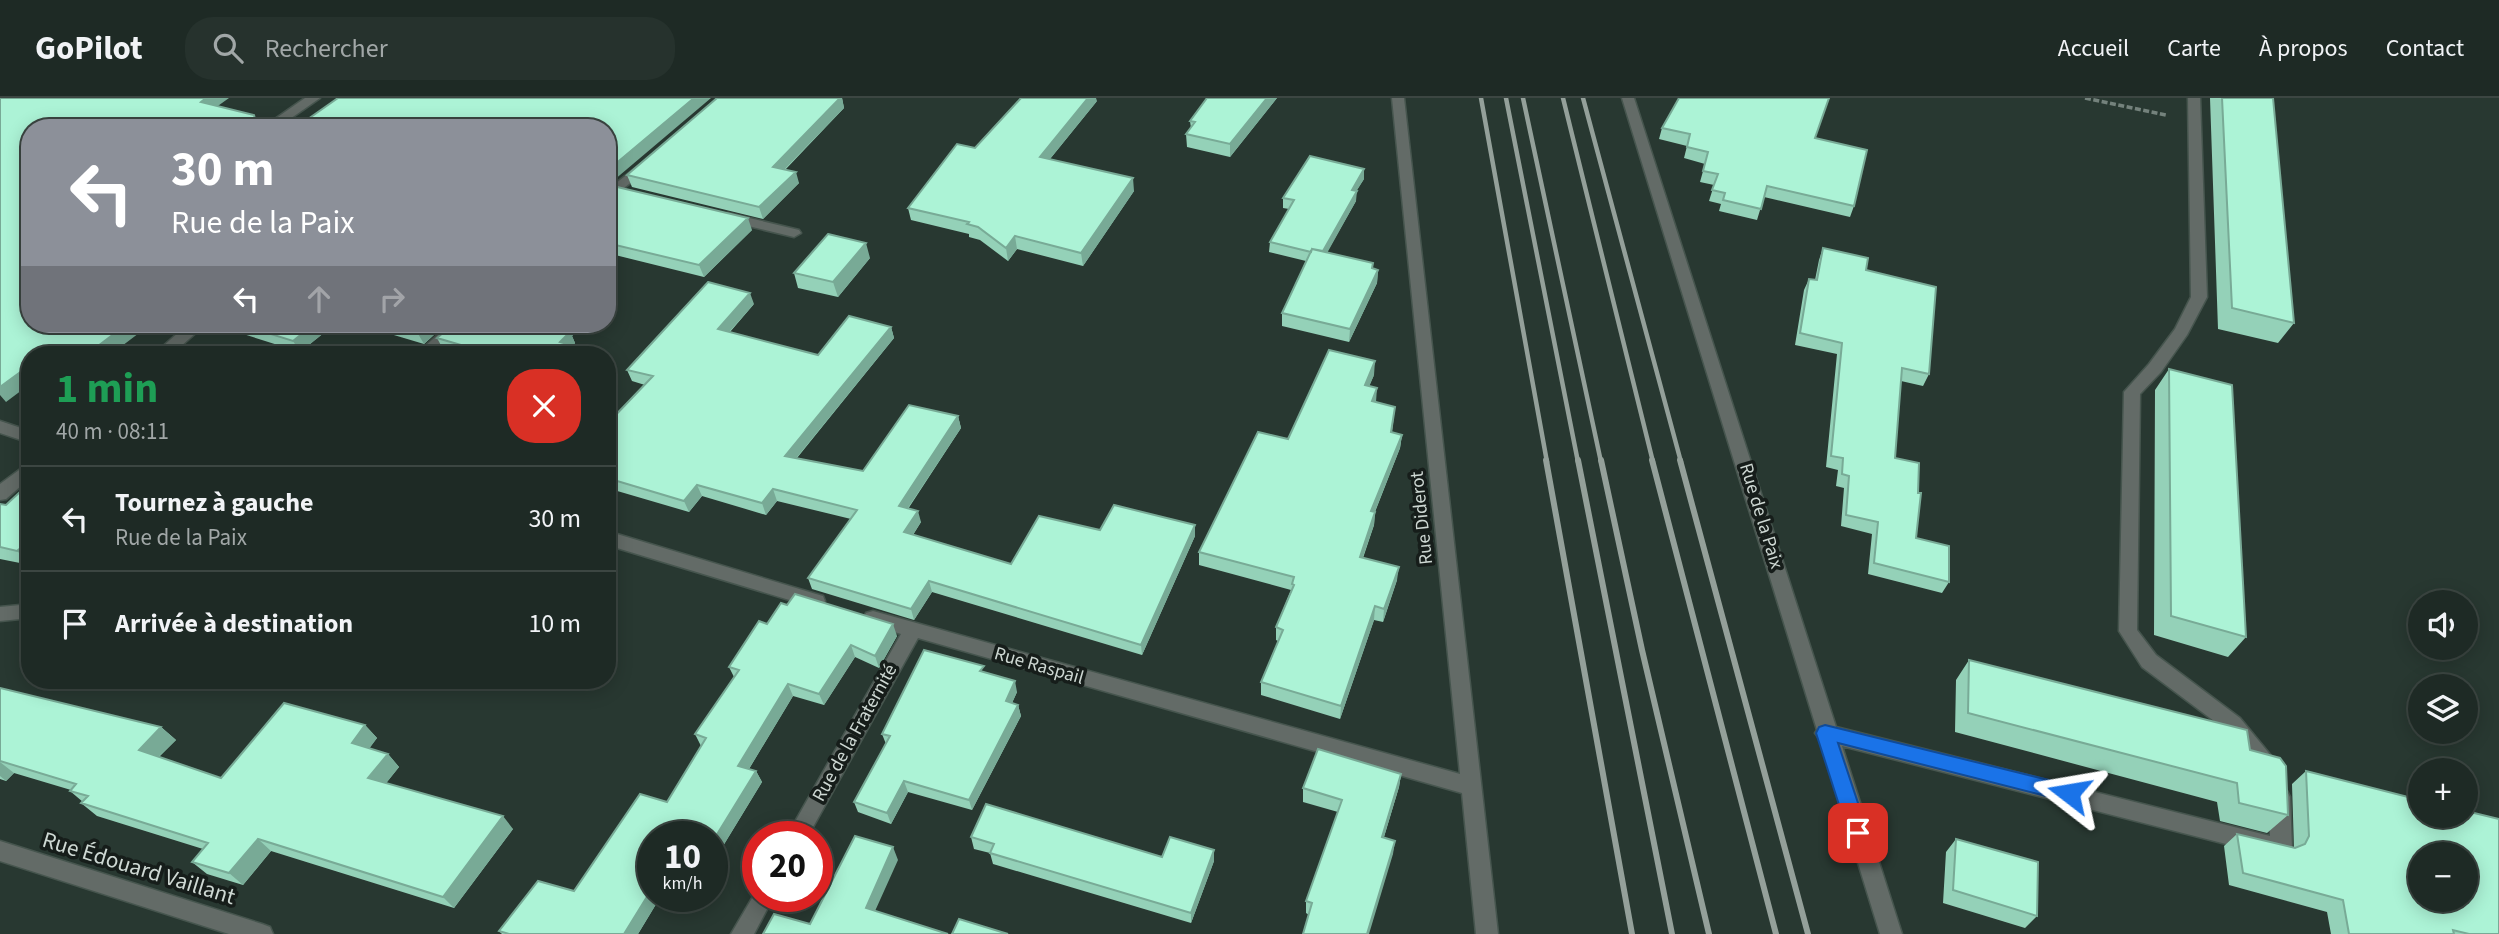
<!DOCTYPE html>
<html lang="fr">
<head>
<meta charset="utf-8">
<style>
	:root { --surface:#1e2a25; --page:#26322d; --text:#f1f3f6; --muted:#a1a7a7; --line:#3c4642 }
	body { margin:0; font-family:"Source Sans 3",sans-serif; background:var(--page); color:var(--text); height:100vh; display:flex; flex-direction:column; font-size:26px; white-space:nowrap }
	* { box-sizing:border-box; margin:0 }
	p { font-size:23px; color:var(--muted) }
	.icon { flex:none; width:38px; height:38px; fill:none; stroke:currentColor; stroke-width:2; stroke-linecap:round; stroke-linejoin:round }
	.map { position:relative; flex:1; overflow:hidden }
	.panel { position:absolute; left:21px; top:248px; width:595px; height:343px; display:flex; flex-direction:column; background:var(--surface); border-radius:28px; box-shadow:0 4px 18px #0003,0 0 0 2px var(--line) }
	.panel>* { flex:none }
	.top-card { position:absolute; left:21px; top:21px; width:595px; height:214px; border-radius:28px; box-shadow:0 4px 18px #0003,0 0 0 2px var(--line); background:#8c9099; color:#fff; overflow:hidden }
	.fabs { position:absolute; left:2408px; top:492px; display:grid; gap:14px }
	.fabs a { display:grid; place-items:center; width:70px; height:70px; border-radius:50%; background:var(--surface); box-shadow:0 4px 18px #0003,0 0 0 2px var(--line); font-size:35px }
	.speed { position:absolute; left:637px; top:723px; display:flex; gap:14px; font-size:35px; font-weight:700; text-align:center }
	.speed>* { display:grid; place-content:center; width:91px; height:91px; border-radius:50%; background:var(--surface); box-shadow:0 4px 18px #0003,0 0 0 2px var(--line); line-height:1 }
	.speed small { font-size:18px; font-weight:400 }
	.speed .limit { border:10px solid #d22; background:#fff; color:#111 }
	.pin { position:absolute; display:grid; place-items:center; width:60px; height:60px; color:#fff; margin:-30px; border-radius:14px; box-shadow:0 4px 10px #0006 }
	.me { position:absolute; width:77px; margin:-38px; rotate:284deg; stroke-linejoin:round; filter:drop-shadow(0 0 5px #0008) }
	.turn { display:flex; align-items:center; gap:24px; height:147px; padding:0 35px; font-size:32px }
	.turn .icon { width:91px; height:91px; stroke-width:2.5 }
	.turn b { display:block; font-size:49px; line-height:60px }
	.lanes { display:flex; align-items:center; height:66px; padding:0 35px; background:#0003; justify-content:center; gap:35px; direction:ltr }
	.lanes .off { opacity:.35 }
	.round { display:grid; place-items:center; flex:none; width:74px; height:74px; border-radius:28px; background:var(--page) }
	.summary { display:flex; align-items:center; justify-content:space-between; height:119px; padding:0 35px }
	h1 { font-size:42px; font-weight:700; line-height:52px; color:#1e9e55 }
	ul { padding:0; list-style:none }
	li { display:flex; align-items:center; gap:21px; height:105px; padding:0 35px; border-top:2px solid var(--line) }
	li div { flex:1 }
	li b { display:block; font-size:26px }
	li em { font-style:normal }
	header { display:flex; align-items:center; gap:42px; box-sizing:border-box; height:98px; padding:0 35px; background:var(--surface); border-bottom:2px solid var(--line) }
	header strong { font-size:33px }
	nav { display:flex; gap:38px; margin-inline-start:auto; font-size:24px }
	.search { width:490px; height:63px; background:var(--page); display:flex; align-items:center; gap:18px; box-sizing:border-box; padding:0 24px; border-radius:28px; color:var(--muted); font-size:26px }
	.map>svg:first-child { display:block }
</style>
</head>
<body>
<header>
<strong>GoPilot</strong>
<div class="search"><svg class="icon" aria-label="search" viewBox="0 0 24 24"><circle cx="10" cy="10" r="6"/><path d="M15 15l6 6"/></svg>Rechercher</div>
<nav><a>Accueil</a><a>Carte</a><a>À propos</a><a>Contact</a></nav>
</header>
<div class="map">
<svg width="2499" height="836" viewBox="0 0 2499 836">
	<rect width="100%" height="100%" fill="#283831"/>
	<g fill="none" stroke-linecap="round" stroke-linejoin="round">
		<g stroke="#46554e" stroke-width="3">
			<path id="minor" d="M 305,0 L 320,0 L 277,30 L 262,30 Z
				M 1392,0 L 1404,0 L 1498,836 L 1476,836 L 1462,695 L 918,540 L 808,738 L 787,738 L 901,536 L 866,525 L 864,520 L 866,515 L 873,513 L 1460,676 Z
				M 1622,0 L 1634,0 L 1836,629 L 2270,738 L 2270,699 L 2273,693 L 2280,690 L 2287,693 L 2290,699 L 2292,750 L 2288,757 L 2281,760 L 1842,648 L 1902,836 L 1880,836 L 1820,642 L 1815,635 L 1817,632 Z
				M 2188,0 L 2200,0 L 2207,199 L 2187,237 L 2161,274 L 2140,296 L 2137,532 L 2156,557 L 2240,620 L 2277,665 L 2280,671 L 2277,677 L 2270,680 L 2263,677 L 2226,632 L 2142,569 L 2119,533 L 2124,294 L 2149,266 L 2175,231 L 2191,199 Z
				M 646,62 L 651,63 L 651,69 L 607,103 L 607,92 Z
				M 728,115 L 799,132 L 801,135 L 794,139 L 723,122 L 723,116 Z
				M 188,226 L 206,226 L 171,257 L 153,257 Z
				M 450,226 L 468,226 L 433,257 L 415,257 Z
				M 0,323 L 30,333 L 30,345 L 0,335 Z
				M 30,364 L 30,380 L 6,401 L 0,402 L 0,386 Z
				M 607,433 L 816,496 L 823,498 L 825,503 L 823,508 L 816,510 L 607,447 Z
				M 30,506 L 30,520 L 0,523 L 0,509 Z
				M 0,743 L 262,826 L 270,829 L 273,836 L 229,836 L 0,763 Z
				M 758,790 L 758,798 L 774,798 L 754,836 L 731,836 Z"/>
		</g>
		<path stroke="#74827c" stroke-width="3.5" stroke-dasharray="6 2.5" stroke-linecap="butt" d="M 2085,0 L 2166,17"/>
		<use href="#minor" fill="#636b67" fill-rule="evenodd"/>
		<path stroke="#94a09a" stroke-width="4.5" d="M 1481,0 L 1547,364
			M 1506,0 L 1578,364
			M 1523,0 L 1601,364
			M 1563,0 L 1653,364
			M 1583,0 L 1681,364"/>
		<path stroke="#94a09a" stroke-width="6" d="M 1546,362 L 1632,836
			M 1578,362 L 1672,836
			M 1601,362 L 1642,552 L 1709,836
			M 1652,362 L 1776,836
			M 1680,362 L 1808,836"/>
	</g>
	<path fill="#94d1b8" d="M 717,0 L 842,0 L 844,10 L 785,72 L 799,85 L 763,121 L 632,89 L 627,77 Z
		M 1277,0 L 1230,59 L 1187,49 L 1186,36 L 1191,30 L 1190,23 Z
		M 2210,0 L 2273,0 L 2294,225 L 2278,245 L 2218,231 Z
		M 1097,3 L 1050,61 L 1134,93 L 1083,168 L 1017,151 L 1008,163 L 980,142 L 969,139 L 969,136 L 911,122 L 908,110 L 975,50 Z
		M 1662,30 L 1815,40 L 1854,108 L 1850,119 L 1764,99 L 1757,122 L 1719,113 L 1721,106 L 1709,103 L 1714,87 L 1700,84 L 1705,66 L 1684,60 L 1687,48 L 1659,41 Z
		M 1364,81 L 1356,93 L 1356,103 L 1327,154 L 1378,172 L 1377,185 L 1349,244 L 1282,228 L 1282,215 L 1306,163 L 1269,154 L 1270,144 L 1289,111 L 1283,110 L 1283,100 Z
		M 607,89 L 752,132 L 704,179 L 607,155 Z
		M 1823,150 L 1866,172 L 1929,276 L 1923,288 L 1901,283 L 1895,360 L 1916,440 L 1949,484 L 1942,495 L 1868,476 L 1872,436 L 1841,428 L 1844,390 L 1836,388 L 1838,372 L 1826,369 L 1837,256 L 1795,247 L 1804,192 L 1809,181 L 1815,182 L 1819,162 Z
		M 870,160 L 838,199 L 798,190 L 794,175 Z
		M 754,206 L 730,234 L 818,257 L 891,229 L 894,240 L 797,360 L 863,373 L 958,318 L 961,330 L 908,411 L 921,424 L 913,437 L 1011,466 L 1100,432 L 1195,427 L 1195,438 L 1142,557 L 932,494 L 914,522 L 812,491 L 808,480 L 851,421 L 777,403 L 766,417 L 702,398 L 689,414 L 607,390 L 607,326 L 645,287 L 632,283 L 627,272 Z
		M 231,226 L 335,226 L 300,254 L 237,234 Z
		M 357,226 L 446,226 L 424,246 Z
		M 453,226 L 584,226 L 572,238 L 575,245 L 572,249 L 576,257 L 451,257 L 454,255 L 443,251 L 437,240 Z
		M 2169,271 L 2246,539 L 2228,559 L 2154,537 L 2155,292 Z
		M 1374,277 L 1369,288 L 1376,304 L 1395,309 L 1392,334 L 1402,337 L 1400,350 L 1375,414 L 1374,427 L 1363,460 L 1397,482 L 1383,524 L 1374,522 L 1340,621 L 1261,597 L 1261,584 L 1278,543 L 1276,542 L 1276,529 L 1291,492 L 1199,467 L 1199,454 L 1288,341 Z
		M 30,392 L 30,467 L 0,461 L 0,406 L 6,407 Z
		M 767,526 L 897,538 L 879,570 L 855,559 L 824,607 L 793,598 L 749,671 L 756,673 L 762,684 L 723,748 L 712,745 L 712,738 L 653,738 L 653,798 L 661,798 L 638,836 L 502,836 L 499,833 L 574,793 L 667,704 L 701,648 L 695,636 L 734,579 L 729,569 Z
		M 1969,562 L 2250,652 L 2288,717 L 2267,735 L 2220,723 L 2217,704 L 1955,634 L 1956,582 Z
		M 985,575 L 1017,594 L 1012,605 L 1018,607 L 1021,618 L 972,712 L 908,694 L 891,726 L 858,714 L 854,704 L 886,646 L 882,636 Z
		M 0,590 L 161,629 L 176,642 L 159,659 L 221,680 L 365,627 L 377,640 L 369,650 L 388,656 L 399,669 L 386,685 L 513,731 L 454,810 L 271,753 L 243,787 L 207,776 L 192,764 L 203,751 L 97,718 L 81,705 L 83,704 L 70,693 L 71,692 L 14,675 L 6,683 L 0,681 Z
		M 2306,673 L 2499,836 L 2331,836 L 2327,814 L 2229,787 L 2224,748 L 2237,736 L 2294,750 L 2292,686 Z
		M 1401,676 L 1399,689 L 1384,739 L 1393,756 L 1309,817 L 1306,815 L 1306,803 L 1338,714 L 1303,704 L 1303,690 Z
		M 971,739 L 1162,759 L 1214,763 L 1191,825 L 993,766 L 990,755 L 974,751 Z
		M 1956,741 L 2037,818 L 2025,830 L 1943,805 L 1946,754 Z"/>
	<path fill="#78aa96" d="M 206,0 L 229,0 L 208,15 L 201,4 Z
		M 694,0 L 711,0 L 607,88 L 607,73 Z
		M 840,0 L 842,0 L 844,10 L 776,80 L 773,69 Z
		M 1088,0 L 1096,0 L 1097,3 L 1041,72 L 1040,59 Z
		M 1267,0 L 1277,0 L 1230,59 L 1230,46 Z
		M 1364,71 L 1364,81 L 1351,102 L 1352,92 Z
		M 796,74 L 799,85 L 763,121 L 759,109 Z
		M 1133,80 L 1134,93 L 1083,168 L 1081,155 Z
		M 1357,93 L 1356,103 L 1321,166 L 1321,156 Z
		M 748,120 L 752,132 L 704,179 L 699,167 Z
		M 1015,138 L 1017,151 L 1008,163 L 1006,150 Z
		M 866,145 L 870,160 L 838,199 L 833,184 Z
		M 1378,172 L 1377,185 L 1349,244 L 1350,231 Z
		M 750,195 L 754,206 L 722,242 L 718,231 Z
		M 127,226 L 151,226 L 110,257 L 86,257 Z
		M 314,226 L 335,226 L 300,254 L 293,243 Z
		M 427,226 L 446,226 L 424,246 L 417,234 Z
		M 567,226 L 584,226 L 572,238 L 575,245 L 572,249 L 576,257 L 562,257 L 560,244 L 562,231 Z
		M 891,229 L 894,240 L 789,369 L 785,358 Z
		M 1375,263 L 1374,277 L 1364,301 L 1365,287 Z
		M 30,267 L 30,286 L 6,304 L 0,297 L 0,289 Z
		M 1377,290 L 1376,304 L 1372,303 Z
		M 958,318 L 961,330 L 902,419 L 899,408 Z
		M 1402,337 L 1400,350 L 1370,426 L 1371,413 Z
		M 697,387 L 702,398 L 689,414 L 684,403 Z
		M 773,391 L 777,403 L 766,417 L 762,405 Z
		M 918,413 L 921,424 L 907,446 L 904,434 Z
		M 1375,414 L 1374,427 L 1358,473 L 1360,459 Z
		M 1195,427 L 1195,438 L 1142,557 L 1141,547 Z
		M 30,442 L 30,465 L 17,453 Z
		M 1399,469 L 1397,482 L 1383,524 L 1384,511 Z
		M 929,483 L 932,494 L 914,522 L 911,511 Z
		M 1375,508 L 1374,522 L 1340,621 L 1341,608 Z
		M 893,526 L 897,538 L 879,570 L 875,558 Z
		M 851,547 L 855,559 L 824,607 L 819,596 Z
		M 1015,583 L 1017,594 L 1008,614 L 1006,603 Z
		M 788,586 L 793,598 L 744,679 L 738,668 Z
		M 1018,607 L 1021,618 L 972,712 L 969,702 Z
		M 365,627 L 377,640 L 364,658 L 352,645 Z
		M 161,629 L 176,642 L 153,664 L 139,652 Z
		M 388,656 L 399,669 L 380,693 L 368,680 Z
		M 0,664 L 14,675 L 6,683 L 0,678 Z
		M 756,673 L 762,684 L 723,748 L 716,738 Z
		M 1401,676 L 1399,689 L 1380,752 L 1382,739 Z
		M 904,683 L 908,694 L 891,726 L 887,715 Z
		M 503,718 L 513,731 L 454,810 L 443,799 Z
		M 690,730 L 695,738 L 684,738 Z
		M 258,741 L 271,753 L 243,787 L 229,775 Z
		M 1395,743 L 1393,756 L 1369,836 L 1367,836 Z
		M 893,749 L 898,762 L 871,822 L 866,810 Z
		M 1214,752 L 1214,763 L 1191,825 L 1191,815 Z
		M 653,789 L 653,798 L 661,798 L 638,836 L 624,836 Z"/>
	<path fill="#acf3d6" stroke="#78aa96" stroke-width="2" fill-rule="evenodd" d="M 0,0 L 206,0 L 201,4 L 254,17 L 255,21 L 271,21 L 298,28 L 338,0 L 694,0 L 607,73 L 607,30 L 30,30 L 30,226 L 127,226 L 86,257 L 30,257 L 30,267 L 0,289 Z
		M 717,0 L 840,0 L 773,69 L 796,74 L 759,109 L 627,77 Z
		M 1021,0 L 1088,0 L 1040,59 L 1133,80 L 1081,155 L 1015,138 L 1006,150 L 978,129 L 967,126 L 969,124 L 908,110 L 957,46 L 975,50 Z
		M 1207,0 L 1267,0 L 1230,46 L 1186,36 L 1195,24 L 1190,23 Z
		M 1679,0 L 1829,0 L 1815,40 L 1867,52 L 1854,108 L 1767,88 L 1761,111 L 1723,102 L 1725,95 L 1712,92 L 1718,76 L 1703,73 L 1708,54 L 1687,49 L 1690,36 L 1662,30 Z
		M 2222,0 L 2273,0 L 2294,225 L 2232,210 Z
		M 1310,58 L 1364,71 L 1352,92 L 1357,93 L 1323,153 L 1312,151 L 1311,154 L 1270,144 L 1294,102 L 1283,100 Z
		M 613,88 L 748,120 L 699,167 L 607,145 L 607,89 Z
		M 828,136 L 866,145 L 833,184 L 794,175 Z
		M 1823,150 L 1868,160 L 1866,172 L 1936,189 L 1929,276 L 1902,270 L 1895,360 L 1919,365 L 1918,395 L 1921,395 L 1916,440 L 1949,448 L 1949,484 L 1874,465 L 1878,424 L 1846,417 L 1849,378 L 1842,376 L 1843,360 L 1831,358 L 1842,245 L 1800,235 L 1809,181 L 1817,182 Z
		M 1312,151 L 1373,165 L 1372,170 L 1378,172 L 1350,231 L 1282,215 Z
		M 708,184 L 750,195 L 718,231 L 818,257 L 849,218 L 891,229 L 785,358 L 863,373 L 909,307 L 958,318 L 899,408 L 918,413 L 904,434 L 1011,466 L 1039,418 L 1100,432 L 1114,407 L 1195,427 L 1141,547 L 929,483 L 911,511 L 808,480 L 857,412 L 773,391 L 762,405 L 697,387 L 684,403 L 607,380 L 607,326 L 653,278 L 627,272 Z
		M 239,226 L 314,226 L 293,243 Z
		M 388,226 L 427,226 L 417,234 Z
		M 453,226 L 567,226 L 562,231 L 570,234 L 560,244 L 571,247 L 562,257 L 451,257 L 461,247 L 437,240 Z
		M 1329,252 L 1375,263 L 1365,287 L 1377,290 L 1372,303 L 1395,309 L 1391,334 L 1402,337 L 1371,413 L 1375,414 L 1360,459 L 1399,469 L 1384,511 L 1375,508 L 1341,608 L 1261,584 L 1283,532 L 1276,529 L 1294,487 L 1292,486 L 1294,479 L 1199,454 L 1258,334 L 1288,341 Z
		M 2169,271 L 2232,287 L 2246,539 L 2171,518 Z
		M 22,392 L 28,393 L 30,392 L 30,442 L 17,453 L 0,449 L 0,406 L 6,407 Z
		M 795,496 L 893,526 L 875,558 L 851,547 L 819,596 L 788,586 L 738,668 L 756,673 L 716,738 L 690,730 L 684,738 L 653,738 L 653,789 L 624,836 L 509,836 L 499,833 L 538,783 L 574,793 L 640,696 L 667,704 L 706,640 L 695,636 L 739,572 L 729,569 L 759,523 L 767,526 L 781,505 L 787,507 Z
		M 924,552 L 984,568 L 980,573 L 1015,583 L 1006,603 L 1018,607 L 969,702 L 904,683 L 887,715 L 854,704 L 890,638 L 882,636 Z
		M 1969,562 L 2247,632 L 2250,652 L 2280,660 L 2286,668 L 2288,717 L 2239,705 L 2237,685 L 1968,615 Z
		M 0,590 L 161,629 L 139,652 L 221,680 L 284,605 L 365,627 L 352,645 L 388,656 L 368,680 L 503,718 L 443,799 L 258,741 L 229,775 L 192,764 L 208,745 L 81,705 L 88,698 L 70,693 L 76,686 L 0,663 Z
		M 1318,651 L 1401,676 L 1382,739 L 1395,743 L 1367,836 L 1303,836 L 1312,805 L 1306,803 L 1342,702 L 1303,690 Z
		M 2306,673 L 2420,702 L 2420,718 L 2466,718 L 2466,713 L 2499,721 L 2499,836 L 2469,836 L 2453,832 L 2454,836 L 2349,836 L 2343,802 L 2243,775 L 2237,736 L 2295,750 L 2305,746 L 2309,738 ZM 2420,756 L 2466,756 L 2466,802 L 2420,802 Z
		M 986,706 L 1162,759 L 1170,739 L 1214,752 L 1191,815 L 990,755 L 994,746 L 971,739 Z
		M 855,738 L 893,749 L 866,810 L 948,836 L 763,836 L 774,816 L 810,826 Z
		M 1956,741 L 2038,764 L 2037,818 L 1953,792 Z
		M 959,821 L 1008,836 L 952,836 Z"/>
	<path fill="#1a73e8" stroke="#114b97" stroke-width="2" d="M 1825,627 L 2069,687 L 2076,690 L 2079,695 L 2076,701 L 2069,704 L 1838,645 L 1868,735 L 1865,741 L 1858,744 L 1851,741 L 1848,735 L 1816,635 L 1819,629 Z"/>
	<g text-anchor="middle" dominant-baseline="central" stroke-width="7" stroke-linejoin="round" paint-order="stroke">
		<g font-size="19" fill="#ced8d3" stroke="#161d1a">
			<text transform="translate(1761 418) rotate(73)">Rue de la Paix</text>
			<text transform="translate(1422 420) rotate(-96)">Rue Diderot</text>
			<text transform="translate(1039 568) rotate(16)">Rue Raspail</text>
			<text transform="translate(855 635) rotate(-61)">Rue de la Fraternité</text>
		</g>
		<g font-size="23" fill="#ced8d3" stroke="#161d1a">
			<text transform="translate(139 770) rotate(17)">Rue Édouard Vaillant</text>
		</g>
	</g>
</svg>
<div class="fabs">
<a><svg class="icon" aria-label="sound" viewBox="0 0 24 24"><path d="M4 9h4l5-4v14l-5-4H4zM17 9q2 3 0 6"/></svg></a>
<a><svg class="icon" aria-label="layers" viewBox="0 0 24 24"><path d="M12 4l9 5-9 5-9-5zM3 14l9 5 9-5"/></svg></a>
<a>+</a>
<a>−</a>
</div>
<div class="speed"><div>10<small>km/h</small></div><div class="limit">20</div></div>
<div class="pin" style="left:1858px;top:735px;background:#d93025"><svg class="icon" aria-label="arrive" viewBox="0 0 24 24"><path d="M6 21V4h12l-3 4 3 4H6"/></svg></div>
<svg class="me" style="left:2069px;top:695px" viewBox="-20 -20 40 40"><path d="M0-17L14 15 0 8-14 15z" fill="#1a73e8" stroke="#fff" stroke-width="4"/></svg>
<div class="top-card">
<div class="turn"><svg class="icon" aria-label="left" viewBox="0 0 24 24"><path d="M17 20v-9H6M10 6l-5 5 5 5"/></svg><div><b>30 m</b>Rue de la Paix</div></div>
<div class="lanes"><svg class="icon" aria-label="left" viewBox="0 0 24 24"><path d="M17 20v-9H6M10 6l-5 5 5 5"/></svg><svg class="icon off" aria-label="ahead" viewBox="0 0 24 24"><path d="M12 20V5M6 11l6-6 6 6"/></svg><svg class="icon off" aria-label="right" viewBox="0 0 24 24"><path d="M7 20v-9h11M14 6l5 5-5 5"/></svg></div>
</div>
<section class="panel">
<div class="summary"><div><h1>1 min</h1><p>40 m · 08:11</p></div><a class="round" style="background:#d93025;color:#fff"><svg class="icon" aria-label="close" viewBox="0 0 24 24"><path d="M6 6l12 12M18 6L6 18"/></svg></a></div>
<ul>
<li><svg class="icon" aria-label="left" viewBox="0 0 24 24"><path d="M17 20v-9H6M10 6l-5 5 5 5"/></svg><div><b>Tournez à gauche</b><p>Rue de la Paix</p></div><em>30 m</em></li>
<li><svg class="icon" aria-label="arrive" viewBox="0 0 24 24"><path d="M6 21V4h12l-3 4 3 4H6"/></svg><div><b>Arrivée à destination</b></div><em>10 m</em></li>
</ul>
</section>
</div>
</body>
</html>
